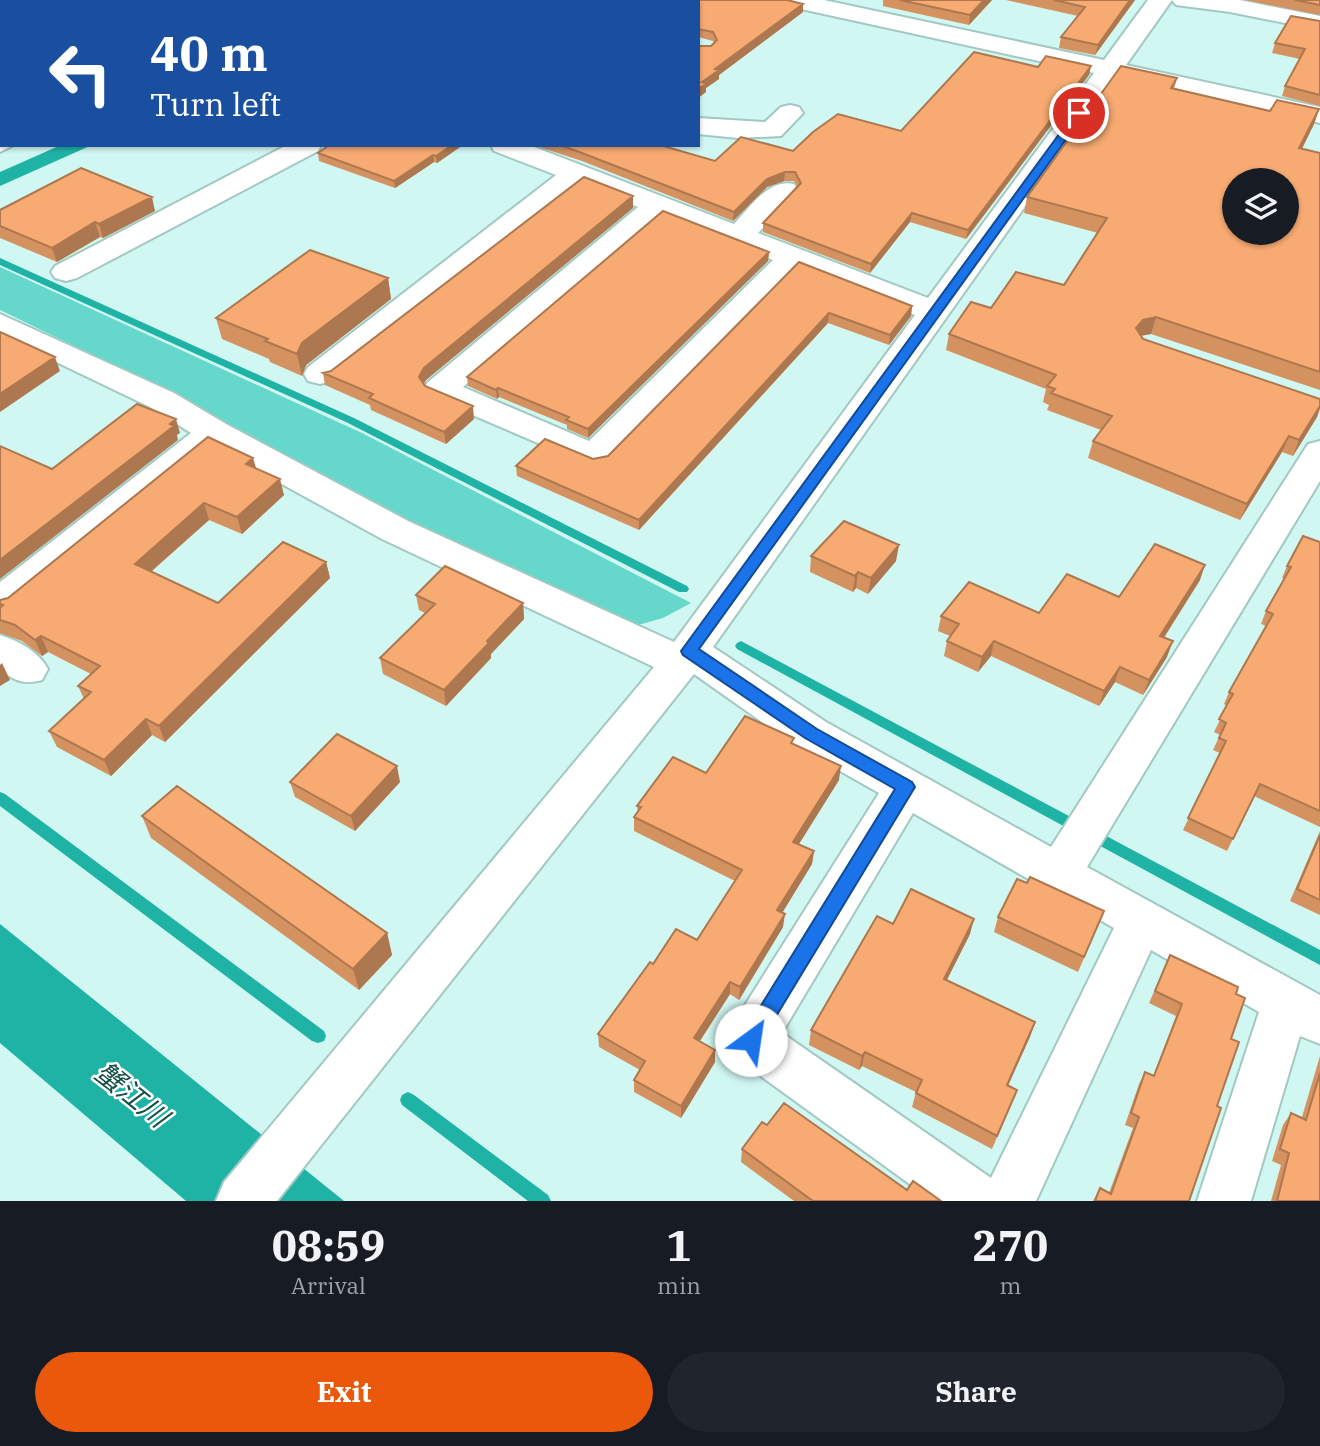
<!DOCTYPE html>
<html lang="en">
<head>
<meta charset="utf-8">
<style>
	:root { --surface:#171b24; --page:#20242c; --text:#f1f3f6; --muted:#9ea1a6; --accent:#ea580c }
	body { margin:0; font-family:"IBM Plex Serif","Noto Sans JP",serif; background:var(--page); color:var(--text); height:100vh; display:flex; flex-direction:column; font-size:26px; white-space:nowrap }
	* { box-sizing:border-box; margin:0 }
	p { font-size:23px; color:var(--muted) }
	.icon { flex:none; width:38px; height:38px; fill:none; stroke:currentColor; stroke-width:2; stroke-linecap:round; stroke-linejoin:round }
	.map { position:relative; height:1201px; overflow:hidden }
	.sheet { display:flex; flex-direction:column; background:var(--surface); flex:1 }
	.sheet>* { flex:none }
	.top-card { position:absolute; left:0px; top:0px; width:700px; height:147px; box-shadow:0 2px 5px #0004; background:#1a4fa0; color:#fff; overflow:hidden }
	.tools { position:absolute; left:1222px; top:168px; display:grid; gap:14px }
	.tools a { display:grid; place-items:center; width:77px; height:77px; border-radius:50%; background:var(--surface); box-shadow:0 2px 5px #0004; font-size:35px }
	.pin { position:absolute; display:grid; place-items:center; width:60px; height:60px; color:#fff; margin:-30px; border:4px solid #fff; border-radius:50%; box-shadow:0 2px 7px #0007 }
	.me { position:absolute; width:77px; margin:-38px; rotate:31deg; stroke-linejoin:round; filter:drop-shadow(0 0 5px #0008) }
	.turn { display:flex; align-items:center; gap:24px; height:147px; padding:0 35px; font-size:32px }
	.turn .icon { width:91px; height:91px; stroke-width:2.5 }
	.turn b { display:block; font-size:49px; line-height:60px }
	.eta { display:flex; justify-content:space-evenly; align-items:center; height:119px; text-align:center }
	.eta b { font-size:42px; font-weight:700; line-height:49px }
	.button { display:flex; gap:14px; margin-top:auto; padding:14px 35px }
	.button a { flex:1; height:80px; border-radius:42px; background:var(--accent); color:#fff; font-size:28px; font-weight:700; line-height:80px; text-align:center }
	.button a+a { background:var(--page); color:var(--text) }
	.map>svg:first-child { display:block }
</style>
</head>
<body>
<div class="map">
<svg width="1320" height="1201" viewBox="0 0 1320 1201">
	<rect width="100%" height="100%" fill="#d1f7f2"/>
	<path fill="#66d7cb" d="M 0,267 L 362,433 L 691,603 L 663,618 L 631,627 L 402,522 L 171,393 L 0,310 Z"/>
	<path fill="#1fb3a6" d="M 61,145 L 92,145 L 0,186 L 0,172 Z
		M 0,924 L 344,1201 L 186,1201 L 0,1043 Z"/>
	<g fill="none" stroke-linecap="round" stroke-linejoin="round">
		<path fill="#1fb3a6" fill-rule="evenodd" d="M 0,258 L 354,418 L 687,586 L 689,589 L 687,592 L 679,592 L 346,422 L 0,265 Z
			M 741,641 L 1320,950 L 1320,965 L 737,649 L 735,646 L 737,643 Z
			M 0,792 L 5,794 L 324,1031 L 326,1036 L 324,1041 L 318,1043 L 312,1041 L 0,806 Z
			M 408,1092 L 414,1095 L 548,1195 L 551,1201 L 528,1201 L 402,1105 L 400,1100 L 402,1095 Z"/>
		<g stroke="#a2c8c2" stroke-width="4">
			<path id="minor" d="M 780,0 L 824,0 L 1104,60 L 1148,0 L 1172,0 L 1126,65 L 1320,107 L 1320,123 L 1116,78 L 713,647 L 826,722 L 1051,847 L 1308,444 L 1320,441 L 1320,481 L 1087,867 L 1320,995 L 1320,1044 L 1300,1036 L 1251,1201 L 1197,1201 L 1259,1012 L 1151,950 L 1036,1201 L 933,1201 L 733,1056 L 726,1040 L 733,1024 L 879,793 L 796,746 L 694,674 L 277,1201 L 216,1201 L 224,1182 L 654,667 L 382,539 L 216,448 L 14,612 L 0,616 L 0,582 L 191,433 L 150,407 L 0,335 L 0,314 L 174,393 L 226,424 L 408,521 L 674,642 L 915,315 L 798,269 L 606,464 L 594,467 L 428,396 L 423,389 L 428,382 L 638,207 L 579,184 L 332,381 L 320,384 L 308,381 L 304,374 L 308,367 L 556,175 L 494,151 L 491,145 L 529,145 L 734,224 C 750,207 769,178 794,184 L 798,190 L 794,196 L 758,233 L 928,298 L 1094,73 L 792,7 L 784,5 ZM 662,216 L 773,260 L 589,441 L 463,387 ZM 913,813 L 1114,928 L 991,1178 L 782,1033 Z
				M 1172,0 L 1240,0 L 1320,16 L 1320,30 L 1230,12 L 1176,5 Z
				M 790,105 L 799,107 L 803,113 L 781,136 L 738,138 L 698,134 L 698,118 L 765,122 L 781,107 Z
				M 0,135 L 2,145 L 14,145 L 0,152 Z
				M 287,145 L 321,145 L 318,151 L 77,278 L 66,281 L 55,278 L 51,272 L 55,266 Z
				M 0,635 C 19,641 38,651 48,669 L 42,680 C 24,685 15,681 0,670 Z"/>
		</g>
		<use href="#minor" fill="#fff" fill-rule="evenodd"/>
	</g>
	<path fill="#d49261" d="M 378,0 L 751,0 L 803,12 L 719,75 L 719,79 L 706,88 L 706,92 L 698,98 L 698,46 L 711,46 L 714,43 L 713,41 L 698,37 L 698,2 L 379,2 Z
		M 883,0 L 992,0 L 969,25 L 883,6 Z
		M 1006,0 L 1135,0 L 1095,55 L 1059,48 L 1061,37 L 1078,16 Z
		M 1245,0 L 1320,0 L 1320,15 Z
		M 1320,21 L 1320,106 L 1282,96 L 1285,86 L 1300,59 L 1272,53 L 1275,43 Z
		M 1038,67 L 1089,75 L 966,239 L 910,222 L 870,273 L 763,232 L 763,223 L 797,186 L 794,181 L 784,181 L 767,187 L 733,221 L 582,161 L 533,145 L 660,145 L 715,161 L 793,151 L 901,131 Z
		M 1177,78 L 1174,89 L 1270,111 L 1319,109 L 1314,124 L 1302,149 L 1320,153 L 1320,390 L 1151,334 L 1141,336 L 1143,339 L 1320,399 L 1320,409 L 1317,417 L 1293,456 L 1282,452 L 1240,520 L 1088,458 L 1093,441 L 1101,430 L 1047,410 L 1049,405 L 1043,402 L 1046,389 L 946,350 L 949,334 L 991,308 L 1064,285 L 1098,233 L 1024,213 L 1027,197 Z
		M 325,145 L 463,145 L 437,163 L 434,162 L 395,188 L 319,161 L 318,153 L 325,148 Z
		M 633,208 L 426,380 L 424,384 L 425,386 L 474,419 L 446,444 L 371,410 L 370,405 L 325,385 L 323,373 L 331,371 Z
		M 0,210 L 155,211 L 103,238 L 100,237 L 57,262 L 0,238 Z
		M 769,252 L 768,261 L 588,438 L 567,429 L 567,425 L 499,397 L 497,399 L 468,386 L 467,377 Z
		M 799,262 L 912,306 L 911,316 L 889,345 L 828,323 L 639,530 L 517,476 L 516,466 L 593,459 L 608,456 Z
		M 388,278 L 391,299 L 306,365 L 302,376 L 270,362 L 269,359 L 222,339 L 216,318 Z
		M 256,469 L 284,495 L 242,534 L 209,520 L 151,572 L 218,603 L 326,562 L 330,578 L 165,742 L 152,735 L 111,776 L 57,747 L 49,731 L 84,699 L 78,686 L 91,674 L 48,652 L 42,656 L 22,641 L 0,633 L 0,600 L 8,598 Z
		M 1320,542 L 1320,827 L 1254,796 L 1227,851 L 1183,830 L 1220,753 L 1213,750 L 1220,735 L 1214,732 L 1227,706 L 1224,704 L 1229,692 L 1266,626 L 1261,624 L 1266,611 L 1284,579 L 1282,578 L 1287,566 Z
		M 811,556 L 896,561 L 868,594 L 856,588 L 853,592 L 810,572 Z
		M 1200,580 L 1164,638 L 1167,657 L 1143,695 L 1115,682 L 1099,706 L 991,656 L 978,672 L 944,656 L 947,641 L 950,636 L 938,631 L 941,616 L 1039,613 Z
		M 416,595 L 523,603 L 524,619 L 491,654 L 491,658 L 446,706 L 383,674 L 380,658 L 425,613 L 419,610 Z
		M 794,745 L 839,780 L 799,844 L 814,851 L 812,864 L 782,913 L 783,927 L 739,1000 L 730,994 L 700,1041 L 715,1050 L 715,1062 L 681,1118 L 634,1092 L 634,1080 L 640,1070 L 599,1047 L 598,1034 L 697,940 L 735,881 L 634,831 L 634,817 L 638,812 L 637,806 L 706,773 Z
		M 290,782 L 400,782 L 355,831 L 295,797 Z
		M 142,816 L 387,933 L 392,955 L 359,990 L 151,838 Z
		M 1320,831 L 1320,915 L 1290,901 Z
		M 1027,883 L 1104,911 L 1078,972 L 994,932 L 998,917 Z
		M 893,924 L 970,934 L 947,980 L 1035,1022 L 1008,1085 L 1017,1090 L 992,1149 L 912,1107 L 916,1092 L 862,1066 L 859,1070 L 809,1045 L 811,1030 Z
		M 1170,955 L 1236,994 L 1231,1039 L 1217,1106 L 1189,1201 L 1093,1201 L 1100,1188 L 1109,1193 L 1133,1128 L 1125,1125 L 1139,1084 L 1145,1072 L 1153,1076 L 1176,1016 L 1149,1003 Z
		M 1320,1056 L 1320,1201 L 1271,1201 L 1281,1165 L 1272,1161 L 1283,1125 L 1291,1113 L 1302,1117 Z
		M 767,1125 L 907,1190 L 941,1201 L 794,1201 L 741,1162 L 742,1149 Z"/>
	<path fill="#ad774f" d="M 309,0 L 330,0 L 325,2 L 305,2 Z
		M 380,0 L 397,0 L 397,1 L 380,2 Z
		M 984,0 L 992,0 L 969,25 L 970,15 Z
		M 1130,0 L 1135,0 L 1095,55 L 1098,45 Z
		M 803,4 L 803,12 L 719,75 L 719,79 L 706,88 L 706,92 L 698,98 L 698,89 L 702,82 L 715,69 Z
		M 1091,66 L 1089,75 L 966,239 L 968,230 Z
		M 1319,109 L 1314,124 L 1294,164 L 1299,148 Z
		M 2,116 L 2,127 L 0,128 L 0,117 Z
		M 452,145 L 463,145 L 437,163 L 436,156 Z
		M 433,155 L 434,162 L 395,188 L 394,181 Z
		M 785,172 L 784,181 L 767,187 L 733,221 L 734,212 L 767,179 Z
		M 633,196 L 633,208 L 426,380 L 420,389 L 419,377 L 424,368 Z
		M 152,197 L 155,211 L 103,238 L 99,224 Z
		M 912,213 L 910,222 L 870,273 L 871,264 Z
		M 95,222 L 100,237 L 57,262 L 52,248 Z
		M 769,252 L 768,261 L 588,438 L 588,429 Z
		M 388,278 L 391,299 L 306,365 L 302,376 L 297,354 L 302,343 Z
		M 912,306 L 911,316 L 889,345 L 890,335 Z
		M 829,313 L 828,323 L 639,530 L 639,520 Z
		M 1156,317 L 1151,334 L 1138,336 L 1136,328 L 1143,320 Z
		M 55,357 L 60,371 L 0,412 L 0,394 Z
		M 498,388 L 499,397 L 497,399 L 496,390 Z
		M 473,406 L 474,419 L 446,444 L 444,432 Z
		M 1320,406 L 1317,417 L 1293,456 L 1299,440 Z
		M 176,419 L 180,433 L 177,435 L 178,440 L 0,579 L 0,560 Z
		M 1289,436 L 1282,452 L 1240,520 L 1247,504 Z
		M 253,458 L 258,474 L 246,464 Z
		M 280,479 L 284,495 L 242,534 L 237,517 Z
		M 204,503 L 209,520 L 141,580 L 135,564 Z
		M 899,545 L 896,561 L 868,594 L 871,578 Z
		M 326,562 L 330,578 L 165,742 L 159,726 Z
		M 1205,565 L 1200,580 L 1155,651 L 1160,636 Z
		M 858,572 L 856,588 L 853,592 L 855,576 Z
		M 523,603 L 524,619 L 491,654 L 491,658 L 446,706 L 444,690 L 487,641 Z
		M 41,636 L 48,652 L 42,656 L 35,640 Z
		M 994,641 L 991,656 L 978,672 L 982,657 Z
		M 1173,641 L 1167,657 L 1143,695 L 1149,680 Z
		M 2,663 L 10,680 L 0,686 L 0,665 Z
		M 1120,667 L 1115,682 L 1099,706 L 1104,691 Z
		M 146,719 L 152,735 L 111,776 L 104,760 Z
		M 397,766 L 400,782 L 355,831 L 351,816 Z
		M 841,766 L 839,780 L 792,855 L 793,842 Z
		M 814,851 L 812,864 L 776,923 L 777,910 Z
		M 785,914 L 783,927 L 739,1000 L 740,987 Z
		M 974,919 L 970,934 L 940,993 L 944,979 Z
		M 387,933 L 392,955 L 359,990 L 353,969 Z
		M 730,982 L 730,994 L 694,1050 L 694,1038 Z
		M 1035,1022 L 1030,1037 L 1002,1099 L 1007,1085 Z
		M 715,1050 L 715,1062 L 681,1118 L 681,1106 Z
		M 865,1052 L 862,1066 L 859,1070 L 862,1056 Z"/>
	<path fill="#f7aa71" stroke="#ad774f" stroke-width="2" fill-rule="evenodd" d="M 0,0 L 309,0 L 305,2 L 2,2 L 2,5 L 0,4 Z
		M 406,0 L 787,0 L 803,4 L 715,69 L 719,70 L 702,82 L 706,84 L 698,89 L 698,46 L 711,46 L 717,40 L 713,32 L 698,29 L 698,2 L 409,2 Z
		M 900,0 L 984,0 L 970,15 Z
		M 1054,0 L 1130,0 L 1098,45 L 1061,37 L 1085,7 Z
		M 1295,0 L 1320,0 L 1320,5 Z
		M 2,6 L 2,37 L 0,35 L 0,16 Z
		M 1291,16 L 1320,21 L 1320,95 L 1285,86 L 1305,49 L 1275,43 Z
		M 0,52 L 2,52 L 2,116 L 0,117 Z
		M 974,52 L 1038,67 L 1046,56 L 1091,66 L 968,230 L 912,213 L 871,264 L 763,223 L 801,183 L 795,172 L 785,172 L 767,179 L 734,212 L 582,153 L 560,145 L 660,145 L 715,161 L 741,137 L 793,151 L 813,132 L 838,114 L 901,131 Z
		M 1121,66 L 1177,78 L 1171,88 L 1270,111 L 1277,100 L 1319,109 L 1299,148 L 1320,153 L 1320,372 L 1156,317 L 1143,320 L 1136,328 L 1143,339 L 1320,399 L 1320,406 L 1299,440 L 1289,436 L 1247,504 L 1093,441 L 1112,416 L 1051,393 L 1055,389 L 1047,386 L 1056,375 L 949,334 L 971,302 L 991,308 L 1016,272 L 1064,285 L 1107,218 L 1027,197 ZM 1234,180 L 1286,180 L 1286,233 L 1234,233 Z
		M 326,145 L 452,145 L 436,156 L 433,155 L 394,181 L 318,153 L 328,146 Z
		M 81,168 L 152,197 L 99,224 L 95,222 L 52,248 L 0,226 L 0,210 Z
		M 584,177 L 633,196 L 424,368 L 419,377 L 425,386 L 473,406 L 444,432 L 369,398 L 373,394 L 323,373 L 331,371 Z
		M 663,211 L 769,252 L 588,429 L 566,420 L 569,417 L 498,388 L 496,390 L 467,377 Z
		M 310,250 L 388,278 L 302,343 L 297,354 L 265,341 L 268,339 L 216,318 Z
		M 799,262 L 912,306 L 890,335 L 829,313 L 639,520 L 516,466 L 545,439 L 593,459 L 608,456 Z
		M 0,332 L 55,357 L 0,394 Z
		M 137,404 L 176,419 L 170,424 L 174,426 L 0,560 L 0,446 L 52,469 Z
		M 208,437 L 253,458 L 246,464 L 280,479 L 237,517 L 204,503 L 135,564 L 218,603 L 283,542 L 326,562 L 159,726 L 146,719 L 104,760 L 49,731 L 91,692 L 78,686 L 100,666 L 41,636 L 35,640 L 15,625 L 0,620 L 0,608 L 3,605 L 0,604 L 0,600 L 8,598 Z
		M 844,521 L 899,545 L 871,578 L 858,572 L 855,576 L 811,556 Z
		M 1303,536 L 1320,542 L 1320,811 L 1260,784 L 1233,839 L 1188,818 L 1226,741 L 1219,738 L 1226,723 L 1219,719 L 1233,694 L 1229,692 L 1273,614 L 1266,611 L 1291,567 L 1287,566 Z
		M 1155,544 L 1205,565 L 1160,636 L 1173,641 L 1149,680 L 1120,667 L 1104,691 L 994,641 L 982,657 L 947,641 L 959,624 L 941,616 L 969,582 L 1039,613 L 1067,574 L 1119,597 Z
		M 445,566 L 523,603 L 487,641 L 489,643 L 444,690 L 380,658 L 435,604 L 416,595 Z
		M 745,716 L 794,738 L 791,743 L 841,766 L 793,842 L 814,851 L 777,910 L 785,914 L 740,987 L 730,982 L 694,1038 L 715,1050 L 681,1106 L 634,1080 L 645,1061 L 598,1034 L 650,962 L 653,964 L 676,929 L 697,940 L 742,870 L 634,817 L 641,807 L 637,806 L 673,757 L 706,773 Z
		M 337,734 L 397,766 L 351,816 L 290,782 Z
		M 177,786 L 387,933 L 353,969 L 142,816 Z
		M 1320,835 L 1320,900 L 1297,889 Z
		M 1030,877 L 1104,911 L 1084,957 L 998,917 L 1017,879 L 1027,883 Z
		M 911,889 L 974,919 L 944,979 L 1035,1022 L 1007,1085 L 1017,1090 L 997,1136 L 916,1093 L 922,1080 L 865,1052 L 862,1056 L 811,1030 L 877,916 L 893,924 Z
		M 1170,955 L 1238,987 L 1236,994 L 1245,998 L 1231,1039 L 1239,1042 L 1217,1106 L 1221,1108 L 1189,1201 L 1095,1201 L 1100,1188 L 1111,1194 L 1139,1117 L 1131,1113 L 1145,1072 L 1154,1076 L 1182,1004 L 1155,991 Z
		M 1320,1073 L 1320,1201 L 1277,1201 L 1289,1153 L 1280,1149 L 1291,1113 L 1306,1120 Z
		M 784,1103 L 907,1190 L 913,1181 L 941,1201 L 813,1201 L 742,1149 L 762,1122 L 767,1125 Z"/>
	<path fill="#1a73e8" stroke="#114b97" stroke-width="2" d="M 1076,111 L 1085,113 L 699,649 L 817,729 L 912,782 L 915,787 L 758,1046 L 751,1049 L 744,1046 L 741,1040 L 744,1033 L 895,789 L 805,738 L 683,655 L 681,651 Z"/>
	<g text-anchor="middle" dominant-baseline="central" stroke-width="5" stroke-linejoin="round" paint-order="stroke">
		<g font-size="28" font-style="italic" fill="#164f49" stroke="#fff">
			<text transform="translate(132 1094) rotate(39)">蟹江川</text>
		</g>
	</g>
</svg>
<div class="tools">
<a><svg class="icon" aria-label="layers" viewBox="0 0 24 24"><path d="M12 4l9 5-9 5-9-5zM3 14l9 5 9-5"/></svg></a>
</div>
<div class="pin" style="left:1079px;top:113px;background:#d93025"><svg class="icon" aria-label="arrive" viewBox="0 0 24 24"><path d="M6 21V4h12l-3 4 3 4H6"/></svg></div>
<svg class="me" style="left:751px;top:1040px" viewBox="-20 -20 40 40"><circle r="19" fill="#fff"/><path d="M0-13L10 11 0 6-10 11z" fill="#1a73e8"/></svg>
<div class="top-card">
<div class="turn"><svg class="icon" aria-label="left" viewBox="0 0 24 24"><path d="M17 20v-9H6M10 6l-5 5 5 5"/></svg><div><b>40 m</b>Turn left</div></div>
</div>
</div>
<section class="sheet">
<div class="eta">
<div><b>08:59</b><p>Arrival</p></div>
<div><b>1</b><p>min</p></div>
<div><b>270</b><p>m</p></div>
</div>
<div class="button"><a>Exit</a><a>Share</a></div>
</section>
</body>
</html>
